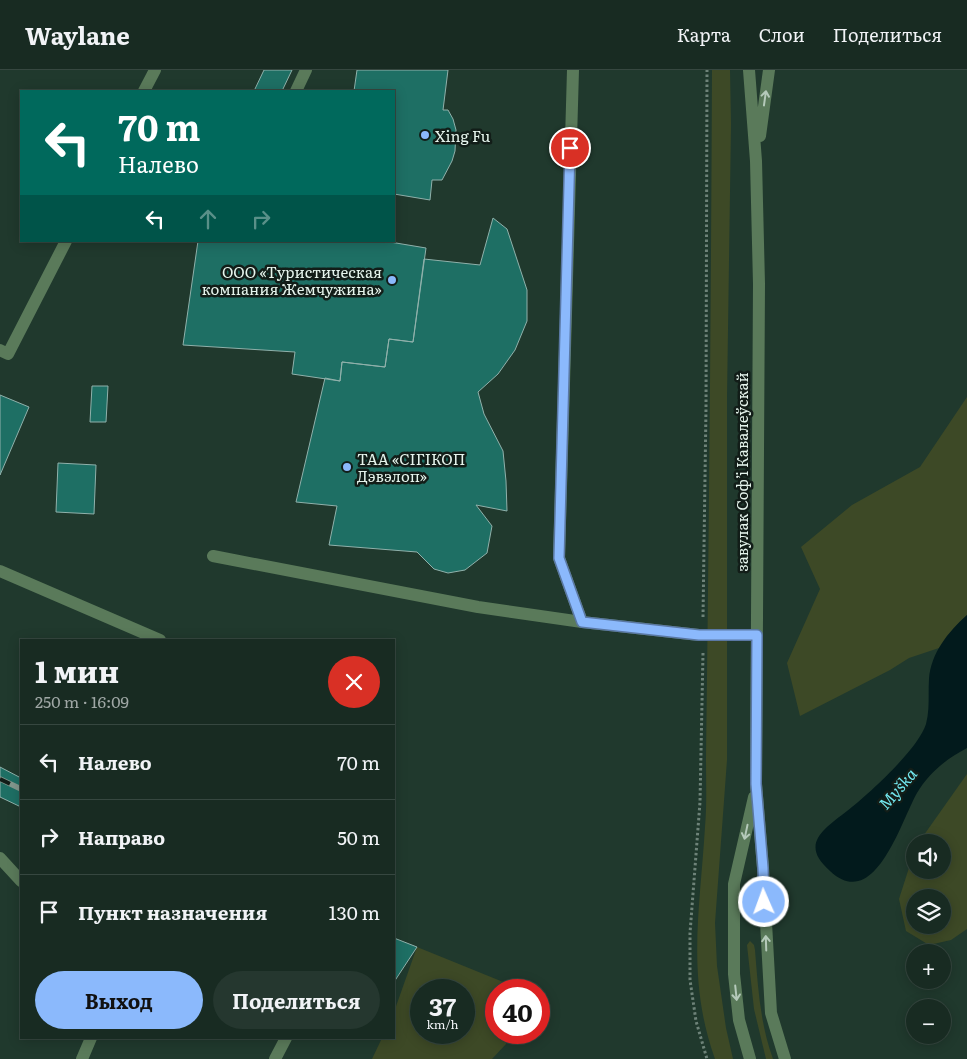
<!DOCTYPE html>
<html lang="ru">
<head>
<meta charset="utf-8">
<style>
	:root { --surface:#182b22; --page:#25372f; --text:#f1f3f6; --muted:#9fa7a5; --line:#364740; --accent:#8bb9fc }
	body { margin:0; font-family:Literata,serif; background:var(--page); color:var(--text); height:100vh; display:flex; flex-direction:column; font-size:19px; white-space:nowrap }
	* { box-sizing:border-box; margin:0 }
	p { font-size:16px; color:var(--muted) }
	.icon { flex:none; width:28px; height:28px; fill:none; stroke:currentColor; stroke-width:2; stroke-linecap:round; stroke-linejoin:round }
	.map { position:relative; flex:1; overflow:hidden }
	.details { position:absolute; left:20px; top:569px; width:375px; height:400px; display:flex; flex-direction:column; background:var(--surface); border-radius:0px; box-shadow:0 2px 12px #0003,0 0 0 1px var(--line) }
	.details>* { flex:none }
	.banner { position:absolute; left:20px; top:20px; width:375px; height:152px; border-radius:0px; box-shadow:0 2px 12px #0003,0 0 0 1px var(--line); background:#00695c; color:#fff; overflow:hidden }
	.buttons { position:absolute; left:906px; top:764px; display:grid; gap:10px }
	.buttons a { display:grid; place-items:center; width:45px; height:45px; border-radius:50%; background:var(--surface); box-shadow:0 2px 12px #0003,0 0 0 1px var(--line); font-size:25px }
	.speed { position:absolute; left:410px; top:909px; display:flex; gap:10px; font-size:25px; font-weight:700; text-align:center }
	.speed>* { display:grid; place-content:center; width:65px; height:65px; border-radius:50%; background:var(--surface); box-shadow:0 2px 12px #0003,0 0 0 1px var(--line); line-height:1 }
	.speed small { font-size:12px; font-weight:400 }
	.speed .limit { border:8px solid #d22; background:#fff; color:#111 }
	.pin { position:absolute; display:grid; place-items:center; width:42px; height:42px; color:#fff; margin:-21px; border:2px solid #fff; border-radius:50%; box-shadow:0 1px 5px #0007 }
	.me { position:absolute; width:55px; margin:-28px; rotate:358deg; stroke-linejoin:round; filter:drop-shadow(0 0 4px #0008) }
	.turn { display:flex; align-items:center; gap:18px; height:105px; padding:0 15px; font-size:22px }
	.turn .icon { width:65px; height:65px; stroke-width:2.5 }
	.turn b { display:block; font-size:35px; line-height:42px }
	.lanes { display:flex; align-items:center; height:48px; padding:0 15px; background:#0003; justify-content:center; gap:25px; direction:ltr }
	.lanes .off { opacity:.35 }
	.round { display:grid; place-items:center; flex:none; width:52px; height:52px; border-radius:26px; background:var(--page) }
	.headline { display:flex; align-items:center; justify-content:space-between; height:85px; padding:0 15px }
	h1 { font-size:30px; font-weight:700; line-height:38px }
	.action { display:flex; gap:10px; margin-top:auto; padding:10px 15px }
	.action a { flex:1; height:58px; border-radius:30px; background:var(--accent); color:#111; font-size:20px; font-weight:700; line-height:58px; text-align:center }
	.action a+a { background:var(--page); color:var(--text) }
	ul { padding:0; list-style:none }
	li { display:flex; align-items:center; gap:15px; height:75px; padding:0 15px; border-top:1px solid var(--line) }
	li div { flex:1 }
	li b { display:block; font-size:19px }
	li em { font-style:normal }
	header { display:flex; align-items:center; gap:30px; box-sizing:border-box; height:70px; padding:0 25px; background:var(--surface); border-bottom:1px solid var(--line) }
	header strong { font-size:24px }
	nav { display:flex; gap:28px; margin-inline-start:auto; font-size:18px }
	.map>svg:first-child { display:block }
</style>
</head>
<body>
<header>
<strong>Waylane</strong>
<nav><a>Карта</a><a>Слои</a><a>Поделиться</a></nav>
</header>
<div class="map">
<svg width="967" height="989" viewBox="0 0 967 989">
	<rect width="100%" height="100%" fill="#20392d"/>
	<path fill="#3d4926" fill-rule="evenodd" d="M 712,0 L 730,0 L 731,54 L 727,328 L 727,690 L 715,853 L 717,896 L 726,958 L 733,989 L 715,989 C 686,908 700,840 705,757 C 707,734 706,711 706,688 C 709,458 711,229 712,0 Z
		M 967,327 L 967,545 L 958,554 L 939,578 L 909,588 L 890,600 L 800,646 L 787,593 L 820,519 L 801,477 L 852,435 L 920,397 Z
		M 967,704 L 967,859 L 951,870 L 929,875 L 906,861 L 899,829 L 915,779 L 915,800 L 942,800 L 942,772 L 919,772 ZM 915,828 L 942,828 L 942,855 L 915,855 Z
		M 750,871 L 754,875 L 755,880 C 758,917 760,953 773,989 L 766,989 L 754,939 L 747,875 Z
		M 417,877 L 518,918 L 517,920 L 496,920 L 496,962 L 508,963 L 506,974 L 492,989 L 372,989 L 382,968 L 394,968 L 394,942 ZM 421,920 L 464,920 L 464,962 L 421,962 Z"/>
	<path fill="#021a1c" d="M 967,545 L 967,678 C 946,689 929,703 917,723 C 901,751 875,843 830,801 C 799,774 824,759 847,741 C 868,725 919,678 926,654 C 930,639 928,624 929,609 C 931,583 948,562 967,545 Z"/>
	<path fill="#1e6f64" stroke="#90b1ab" d="M 264,0 L 292,0 L 282,21 L 254,21 Z
		M 357,0 L 448,0 L 443,40 L 448,40 L 453,49 L 456,60 L 455,81 L 452,91 L 442,110 L 432,110 L 430,130 L 394,124 L 394,21 L 354,21 Z
		M 493,148 L 507,159 L 527,220 L 527,251 L 515,280 L 498,304 L 478,322 L 484,344 L 503,381 L 506,411 L 507,441 L 476,435 L 492,456 L 487,483 L 465,500 L 448,503 L 434,499 L 417,482 L 329,475 L 337,436 L 296,432 L 325,308 L 340,311 L 342,292 L 385,297 L 389,269 L 413,272 L 424,189 L 480,195 Z
		M 198,171 L 384,171 L 426,178 L 413,272 L 389,269 L 385,297 L 342,292 L 340,311 L 292,304 L 295,282 L 183,275 Z
		M 92,316 L 108,316 L 106,352 L 90,352 Z
		M 0,325 L 29,337 L 0,405 Z
		M 58,393 L 96,395 L 94,444 L 56,442 Z
		M 0,697 L 21,708 L 21,737 L 0,727 Z
		M 394,868 L 417,877 L 394,912 Z"/>
	<g fill="none" stroke-linecap="round" stroke-linejoin="round">
		<path stroke="#6e8379" stroke-width="3" stroke-dasharray="2.5 2.5" stroke-linecap="butt" d="M 703,547 L 706,338 L 707,0
			M 703,583 L 700,732 L 690,863 L 690,910 L 696,951 L 707,989"/>
		<path stroke="#5a7a5a" stroke-width="12" d="M 573,0 L 559,488 L 582,552 L 699,565 L 757,565
			M 749,0 L 756,91 L 759,214 L 756,714 L 763,798 L 771,943 L 785,989
			M 144,21 L 155,0
			M 296,21 L 306,0
			M 760,66 L 769,0
			M 0,280 L 8,284 L 66,171
			M 213,486 L 478,537 L 582,552
			M 0,501 L 160,570
			M 0,788 L 21,811
			M 82,989 L 91,968
			M 275,989 L 286,968
			M 750,989 L 739,950 L 734,904 L 734,814 L 754,727"/>
		<g stroke="#83978d" stroke-width="5.5">
			<path id="rail" d="M 0,709 L 21,719"/>
		</g>
		<use href="#rail" stroke="#121d18" stroke-width="4" stroke-dasharray="11" stroke-linecap="butt"/>
	</g>
	<defs><path id="oneway-shaft" d="M-6 0H5M1.5-3L5.5 0L1.5 3" fill="none" stroke-width="1.6" stroke-linecap="round" stroke-linejoin="round" transform="scale(1.25)"/></defs>
	<g stroke="#b5caba">
		<use href="#oneway-shaft" transform="translate(765 28) rotate(-82)"/>
		<use href="#oneway-shaft" transform="translate(746 762) rotate(102)"/>
		<use href="#oneway-shaft" transform="translate(766 873) rotate(-92)"/>
		<use href="#oneway-shaft" transform="translate(736 923) rotate(84)"/>
	</g>
	<g fill="none" stroke-linecap="round" stroke-linejoin="round">
		<g stroke="#5a78a4" stroke-width="12">
			<path id="route" d="M 570,78 L 559,488 L 582,552 L 699,565 L 757,565 L 756,714 L 763,798 L 764,832"/>
		</g>
		<use href="#route" stroke="#8bb9fc" stroke-width="9"/>
	</g>
	<g fill="#8bb9fc" stroke="#121d18" stroke-width="2">
		<circle cx="425" cy="65" r="5"/>
		<circle cx="392" cy="210" r="5"/>
		<circle cx="347" cy="397" r="5"/>
	</g>
	<g text-anchor="middle" dominant-baseline="central" stroke-width="5" stroke-linejoin="round" paint-order="stroke">
		<g font-size="15" fill="#e6f5ed" stroke="#121d18" text-anchor="start">
			<text x="435" y="65">Xing Fu</text>
			<text x="382" y="201" text-anchor="end">ООО «Туристическая<tspan x="382" dy="17">компания Жемчужина»</tspan></text>
			<text x="357" y="388">ТАА «СІГІКОП<tspan x="357" dy="17">Дэвэлоп»</tspan></text>
		</g>
		<g font-size="15" fill="#e6f5ed" stroke="#121d18">
			<text transform="translate(741 402) rotate(-90)">завулак Софʼі Кавалеўскай</text>
		</g>
		<g font-size="16" font-style="italic" fill="#73eaf1" stroke="#121d18">
			<text transform="translate(897 718) rotate(-49)">Муška</text>
		</g>
	</g>
</svg>
<div class="buttons">
<a><svg class="icon" aria-label="sound" viewBox="0 0 24 24"><path d="M4 9h4l5-4v14l-5-4H4zM17 9q2 3 0 6"/></svg></a>
<a><svg class="icon" aria-label="layers" viewBox="0 0 24 24"><path d="M12 4l9 5-9 5-9-5zM3 14l9 5 9-5"/></svg></a>
<a>+</a>
<a>−</a>
</div>
<div class="speed"><div>37<small>km/h</small></div><div class="limit">40</div></div>
<div class="pin" style="left:570px;top:78px;background:#d93025"><svg class="icon" aria-label="arrive" viewBox="0 0 24 24"><path d="M6 21V4h12l-3 4 3 4H6"/></svg></div>
<svg class="me" style="left:764px;top:832px" viewBox="-20 -20 40 40"><circle r="17" fill="#8bb9fc" stroke="#fff" stroke-width="3"/><path d="M0-11L8 9 0 5-8 9z" fill="#fff"/></svg>
<div class="banner">
<div class="turn"><svg class="icon" aria-label="left" viewBox="0 0 24 24"><path d="M17 20v-9H6M10 6l-5 5 5 5"/></svg><div><b>70 m</b>Налево</div></div>
<div class="lanes"><svg class="icon" aria-label="left" viewBox="0 0 24 24"><path d="M17 20v-9H6M10 6l-5 5 5 5"/></svg><svg class="icon off" aria-label="ahead" viewBox="0 0 24 24"><path d="M12 20V5M6 11l6-6 6 6"/></svg><svg class="icon off" aria-label="right" viewBox="0 0 24 24"><path d="M7 20v-9h11M14 6l5 5-5 5"/></svg></div>
</div>
<section class="details">
<div class="headline"><div><h1>1 мин</h1><p>250 m · 16:09</p></div><a class="round" style="background:#d93025;color:#fff"><svg class="icon" aria-label="close" viewBox="0 0 24 24"><path d="M6 6l12 12M18 6L6 18"/></svg></a></div>
<ul>
<li><svg class="icon" aria-label="left" viewBox="0 0 24 24"><path d="M17 20v-9H6M10 6l-5 5 5 5"/></svg><div><b>Налево</b></div><em>70 m</em></li>
<li><svg class="icon" aria-label="right" viewBox="0 0 24 24"><path d="M7 20v-9h11M14 6l5 5-5 5"/></svg><div><b>Направо</b></div><em>50 m</em></li>
<li><svg class="icon" aria-label="arrive" viewBox="0 0 24 24"><path d="M6 21V4h12l-3 4 3 4H6"/></svg><div><b>Пункт назначения</b></div><em>130 m</em></li>
</ul>
<div class="action"><a>Выход</a><a>Поделиться</a></div>
</section>
</div>
</body>
</html>
